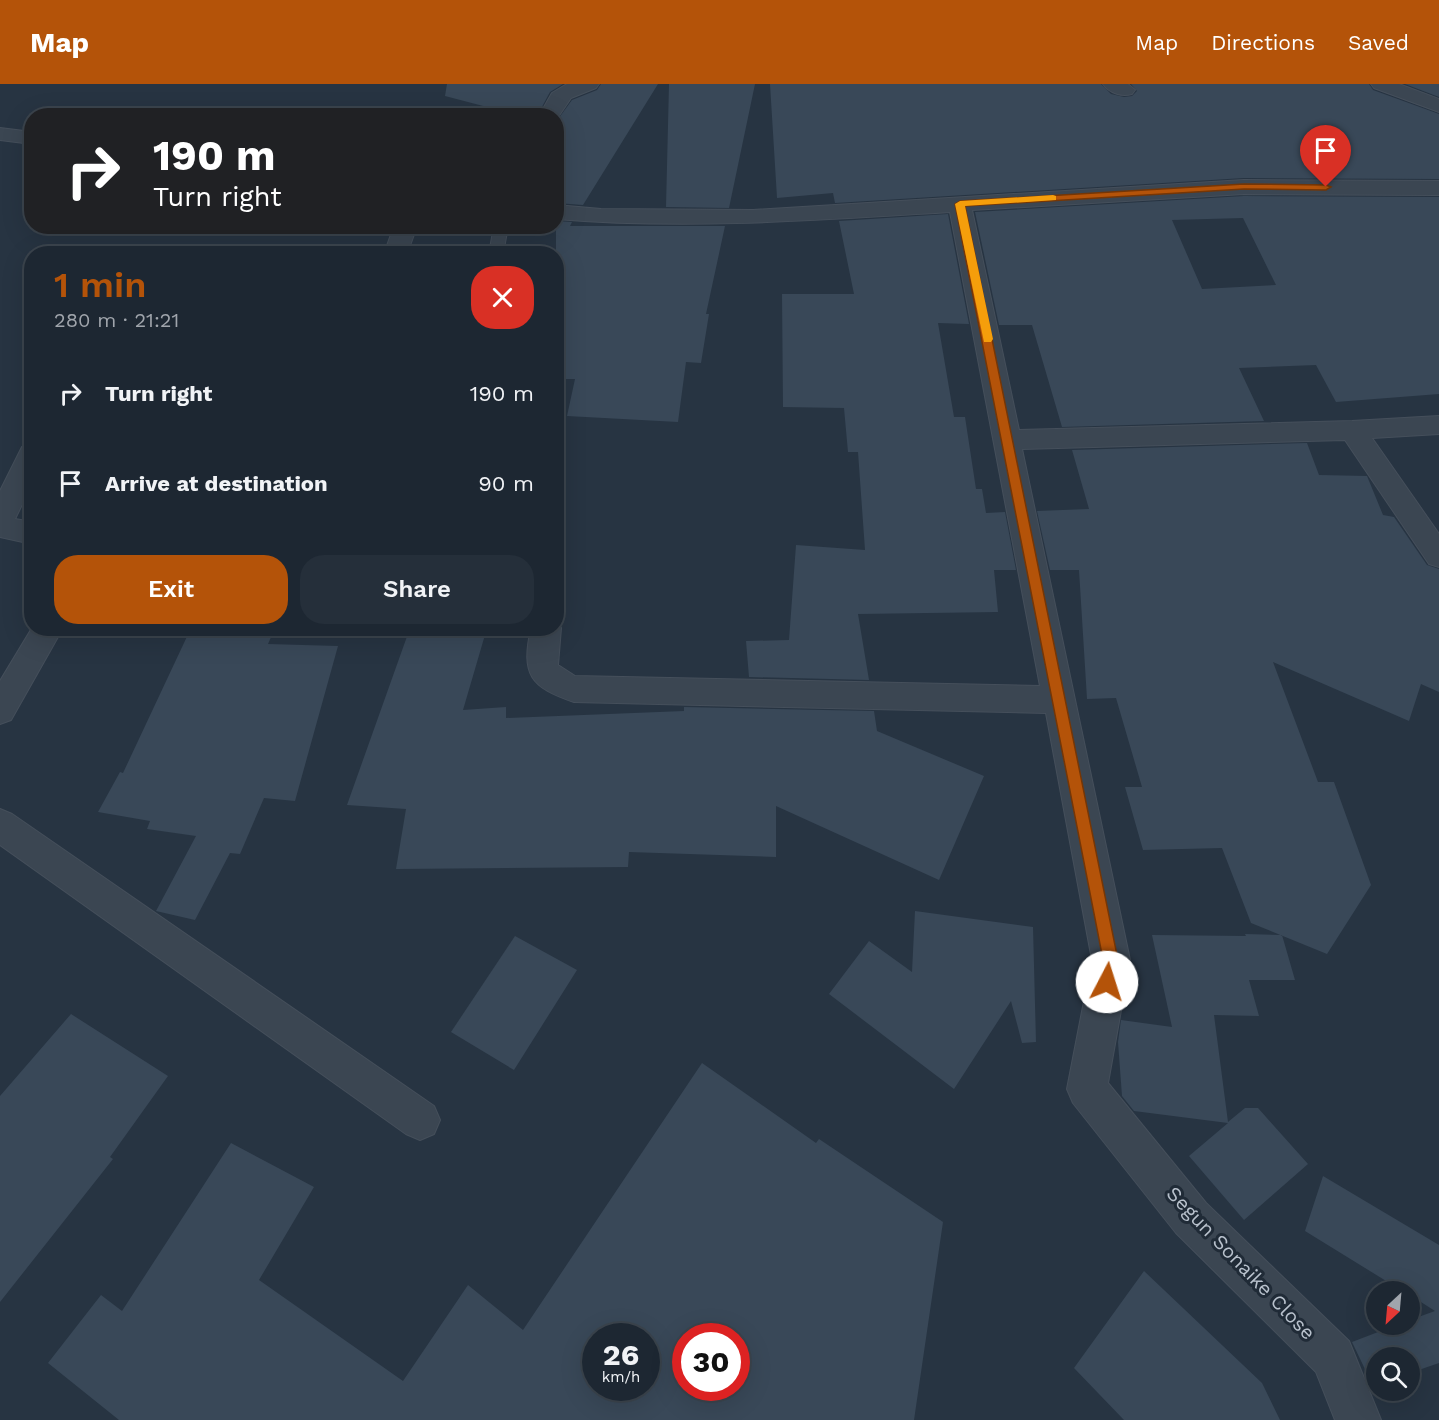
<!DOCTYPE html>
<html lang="en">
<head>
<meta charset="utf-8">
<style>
	:root { --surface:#1d2732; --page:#252f3a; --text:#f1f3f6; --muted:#a0a5ac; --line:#3b444d; --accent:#b45309 }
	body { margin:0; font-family:"Work Sans",sans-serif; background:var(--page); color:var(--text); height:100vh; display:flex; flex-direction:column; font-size:22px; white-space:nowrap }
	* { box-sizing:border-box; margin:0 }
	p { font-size:20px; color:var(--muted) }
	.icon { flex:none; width:33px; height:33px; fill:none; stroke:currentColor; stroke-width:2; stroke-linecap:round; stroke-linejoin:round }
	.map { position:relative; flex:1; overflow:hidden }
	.panel { position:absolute; left:24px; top:162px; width:540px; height:390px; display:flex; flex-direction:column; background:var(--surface); border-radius:24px; box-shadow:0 6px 24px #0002,0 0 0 2px var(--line) }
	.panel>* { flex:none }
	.guide { position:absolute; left:24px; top:24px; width:540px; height:126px; border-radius:24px; box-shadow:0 6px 24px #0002,0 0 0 2px var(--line); background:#202124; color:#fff; overflow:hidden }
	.needle { width:39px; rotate:206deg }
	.controls { position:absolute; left:1366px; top:1197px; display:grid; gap:12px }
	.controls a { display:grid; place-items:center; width:54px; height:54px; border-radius:50%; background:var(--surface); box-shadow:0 6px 24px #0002,0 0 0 2px var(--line); font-size:30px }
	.speed { position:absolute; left:582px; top:1239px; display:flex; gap:12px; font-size:30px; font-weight:700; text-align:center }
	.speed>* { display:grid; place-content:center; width:78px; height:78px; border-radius:50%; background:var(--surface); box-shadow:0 6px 24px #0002,0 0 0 2px var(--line); line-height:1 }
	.speed small { font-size:15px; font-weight:400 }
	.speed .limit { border:9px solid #d22; background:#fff; color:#111 }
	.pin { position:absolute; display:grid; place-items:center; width:51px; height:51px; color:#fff; margin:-62px -26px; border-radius:50% 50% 50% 0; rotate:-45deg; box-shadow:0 0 6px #0007 }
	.pin .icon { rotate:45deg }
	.me { position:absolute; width:66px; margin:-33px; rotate:5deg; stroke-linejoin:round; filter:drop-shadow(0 0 4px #0008) }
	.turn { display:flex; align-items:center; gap:21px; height:126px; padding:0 30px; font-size:27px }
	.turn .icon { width:78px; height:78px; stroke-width:2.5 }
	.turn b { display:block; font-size:42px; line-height:51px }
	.round { display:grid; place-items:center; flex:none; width:63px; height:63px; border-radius:24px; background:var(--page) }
	.summary { display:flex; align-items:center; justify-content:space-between; height:102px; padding:0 30px }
	h1 { font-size:36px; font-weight:600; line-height:45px; color:var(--accent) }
	.cta { display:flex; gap:12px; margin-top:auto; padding:12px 30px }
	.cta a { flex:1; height:69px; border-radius:24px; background:var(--accent); color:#fff; font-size:24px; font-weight:600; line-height:69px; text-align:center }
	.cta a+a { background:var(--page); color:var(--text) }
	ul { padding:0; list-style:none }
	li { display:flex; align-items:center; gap:18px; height:90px; padding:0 30px }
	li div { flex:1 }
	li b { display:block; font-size:22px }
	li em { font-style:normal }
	header { display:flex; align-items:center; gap:36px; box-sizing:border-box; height:84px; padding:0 30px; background:var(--accent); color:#fff }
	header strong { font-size:28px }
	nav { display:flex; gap:33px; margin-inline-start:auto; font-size:21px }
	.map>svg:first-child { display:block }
</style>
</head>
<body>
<header>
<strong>Map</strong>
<nav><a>Map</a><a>Directions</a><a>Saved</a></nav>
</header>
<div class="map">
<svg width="1439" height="1336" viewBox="0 0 1439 1336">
	<rect width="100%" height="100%" fill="#273442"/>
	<path fill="#394858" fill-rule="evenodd" d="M 447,0 L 563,0 L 550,8 L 537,32 L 522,32 L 445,12 Z
		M 601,0 L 658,0 L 583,121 L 556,119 L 556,38 L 572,16 L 597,6 Z
		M 669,0 L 755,0 L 729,124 L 666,123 Z
		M 770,0 L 1101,0 L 1111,10 L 1124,13 L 1132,12 L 1137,7 L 1131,0 L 1369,0 L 1373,6 L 1439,30 L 1439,95 L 1244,94 L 835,119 L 833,109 L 777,114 Z
		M 1405,0 L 1439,0 L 1439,13 Z
		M 1244,112 L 1439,113 L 1439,310 L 1336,318 L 1316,281 L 1239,284 L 1264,337 L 1062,343 L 1032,241 L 999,241 L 975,128 ZM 1243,134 L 1276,201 L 1202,205 L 1172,136 Z
		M 948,130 L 969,240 L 938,239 L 954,333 L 965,333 L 976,405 L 982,405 L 986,429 L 1005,428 L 1016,486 L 994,486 L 998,528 L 858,530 L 869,596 L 749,593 L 746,557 L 789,556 L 796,461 L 865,466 L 858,368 L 848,368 L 844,324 L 783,323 L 782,210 L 854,210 L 839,137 Z
		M 556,137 L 572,138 L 570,142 L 725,142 L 706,230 L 709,230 L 701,279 L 686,278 L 678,338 L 567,332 L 575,295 L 556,295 Z
		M 1307,359 L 1319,391 L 1367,392 L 1383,431 L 1394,433 L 1427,481 L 1439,485 L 1439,608 L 1421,600 L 1409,637 L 1273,578 L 1318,698 L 1334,698 L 1371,801 L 1327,870 L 1251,839 L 1222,764 L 1143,766 L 1125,703 L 1142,703 L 1116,614 L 1087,615 L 1079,486 L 1050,486 L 1037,427 L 1089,425 L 1072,366 Z
		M 191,544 L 275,544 L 268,560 L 338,562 L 295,717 L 264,714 L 240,770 L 230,769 L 195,836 L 156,827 L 196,752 L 147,745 L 150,737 L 98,728 L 120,688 L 123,689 Z
		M 410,544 L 487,544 L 463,626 L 506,623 L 506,634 L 684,627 L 684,623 L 874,627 L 877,647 L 984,692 L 939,796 L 776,722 L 776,773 L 629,768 L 628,783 L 396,785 L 406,725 L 347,721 Z
		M 915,827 L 1033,843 L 1036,958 L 1022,959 L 1011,917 L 954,1005 L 829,910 L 869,857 L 912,888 Z
		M 1245,850 L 1282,851 L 1295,896 L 1249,896 L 1259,932 L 1214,931 L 1228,1038 L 1245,1024 L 1258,1024 L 1308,1080 L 1244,1136 L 1189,1072 L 1228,1039 L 1134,1027 L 1122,1012 L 1118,958 L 1121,936 L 1172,943 L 1152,851 L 1246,852 Z
		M 515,852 L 577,886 L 514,986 L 451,948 Z
		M 71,930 L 168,992 L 110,1073 L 113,1075 L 0,1218 L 0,1012 Z
		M 702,979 L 816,1059 L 819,1055 L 943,1138 L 914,1336 L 119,1336 L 48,1279 L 101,1211 L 122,1227 L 231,1059 L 314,1103 L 259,1196 L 403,1297 L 468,1201 L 523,1246 ZM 596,1252 L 646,1252 L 646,1304 L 596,1304 ZM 686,1252 L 736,1252 L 736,1304 L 686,1304 Z
		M 1323,1092 L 1439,1161 L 1439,1279 L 1410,1289 L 1410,1274 L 1377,1274 L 1377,1301 L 1373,1302 L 1352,1258 L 1399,1240 L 1410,1240 L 1410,1236 L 1435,1227 L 1410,1211 L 1410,1208 L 1404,1208 L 1305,1147 Z
		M 1144,1187 L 1262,1299 L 1280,1336 L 1124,1336 L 1074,1284 Z"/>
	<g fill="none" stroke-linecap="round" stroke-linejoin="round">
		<g stroke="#454f5b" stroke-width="2">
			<path id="lane" d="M 494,142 L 508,142 L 503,170 L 489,170 Z"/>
		</g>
		<g stroke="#454f5b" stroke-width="2">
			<path id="street" d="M 567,0 L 599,0 L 596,4 L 571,14 L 556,36 L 556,32 L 539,32 L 552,9 Z
				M 1103,0 L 1128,0 L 1135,6 L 1132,10 C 1122,13 1109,9 1103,0 Z
				M 1371,0 L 1399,0 L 1439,15 L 1439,28 L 1374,4 Z
				M 0,44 L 32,48 L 32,60 L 0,56 Z
				M 1244,96 L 1439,97 L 1439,111 L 1244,110 L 972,126 L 1019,346 L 1352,337 L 1439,332 L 1439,350 L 1372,354 L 1439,450 L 1439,483 L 1429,480 L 1345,356 L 1022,365 L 1130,876 L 1108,999 L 1206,1119 L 1349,1257 L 1381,1336 L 1335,1336 L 1316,1288 L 1176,1149 L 1073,1019 L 1067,1005 L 1092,876 L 1046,629 L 574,618 C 530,603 521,591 531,544 L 556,544 L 556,535 L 561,544 L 558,581 L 575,592 L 1040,602 L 950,128 C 819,136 688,146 556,135 L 556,121 L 601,125 L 753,126 Z
				M 394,142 L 417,142 L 407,170 L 384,170 Z
				M 32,360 L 32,400 L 15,435 L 32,438 L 32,460 L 0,453 L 0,407 L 22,363 Z
				M 32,544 L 63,544 L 11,636 L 0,640 L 0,597 Z
				M 0,725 L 12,730 L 434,1022 L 440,1036 L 434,1050 L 420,1056 L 406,1050 L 0,761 Z"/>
		</g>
		<use href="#lane" fill="#3b4652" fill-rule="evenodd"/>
		<use href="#street" fill="#3b4652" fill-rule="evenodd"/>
	</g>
	<path fill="#b45309" stroke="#753606" stroke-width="1.5" d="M 1244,100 L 1326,101 L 1331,103 L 1326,106 L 1244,105 L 965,122 L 1118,876 L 1112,903 L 1107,905 L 1101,903 L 1099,898 L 1103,876 L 1099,855 L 955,120 L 960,117 Z"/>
	<path fill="#f59e0b" d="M 1053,111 L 1056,112 L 1056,116 L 965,122 L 993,255 L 991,258 L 984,258 L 955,120 L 960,117 Z"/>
	<g text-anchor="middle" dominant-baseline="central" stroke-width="6" stroke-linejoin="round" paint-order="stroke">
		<g font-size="20" fill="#b8c1cc" stroke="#202b37">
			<text transform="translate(1241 1179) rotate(46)">Segun Sonaike Close</text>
		</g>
	</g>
</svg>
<div class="controls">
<a><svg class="needle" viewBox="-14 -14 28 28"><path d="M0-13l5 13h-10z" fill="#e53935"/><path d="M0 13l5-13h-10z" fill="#a0a5ac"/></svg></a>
<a><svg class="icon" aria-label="search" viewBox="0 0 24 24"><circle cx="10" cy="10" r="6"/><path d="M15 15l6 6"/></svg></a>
</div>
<div class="speed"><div>26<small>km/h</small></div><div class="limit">30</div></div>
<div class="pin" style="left:1326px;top:103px;background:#d93025"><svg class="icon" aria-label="arrive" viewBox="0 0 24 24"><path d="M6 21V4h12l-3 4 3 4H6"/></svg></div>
<svg class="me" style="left:1107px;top:898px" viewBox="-20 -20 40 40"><circle r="19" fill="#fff"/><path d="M0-13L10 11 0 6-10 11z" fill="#b45309"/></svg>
<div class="guide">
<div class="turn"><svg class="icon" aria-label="right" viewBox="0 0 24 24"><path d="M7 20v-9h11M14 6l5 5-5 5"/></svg><div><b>190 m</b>Turn right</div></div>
</div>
<section class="panel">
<div class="summary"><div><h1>1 min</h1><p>280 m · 21:21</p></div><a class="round" style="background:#d93025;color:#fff"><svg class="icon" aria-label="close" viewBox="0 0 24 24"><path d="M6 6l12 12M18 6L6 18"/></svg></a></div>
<ul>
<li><svg class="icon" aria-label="right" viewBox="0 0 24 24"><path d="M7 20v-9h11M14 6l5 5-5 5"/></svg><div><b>Turn right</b></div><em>190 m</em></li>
<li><svg class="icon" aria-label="arrive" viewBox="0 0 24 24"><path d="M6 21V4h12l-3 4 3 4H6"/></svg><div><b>Arrive at destination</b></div><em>90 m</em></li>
</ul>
<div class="cta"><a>Exit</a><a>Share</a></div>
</section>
</div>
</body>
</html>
